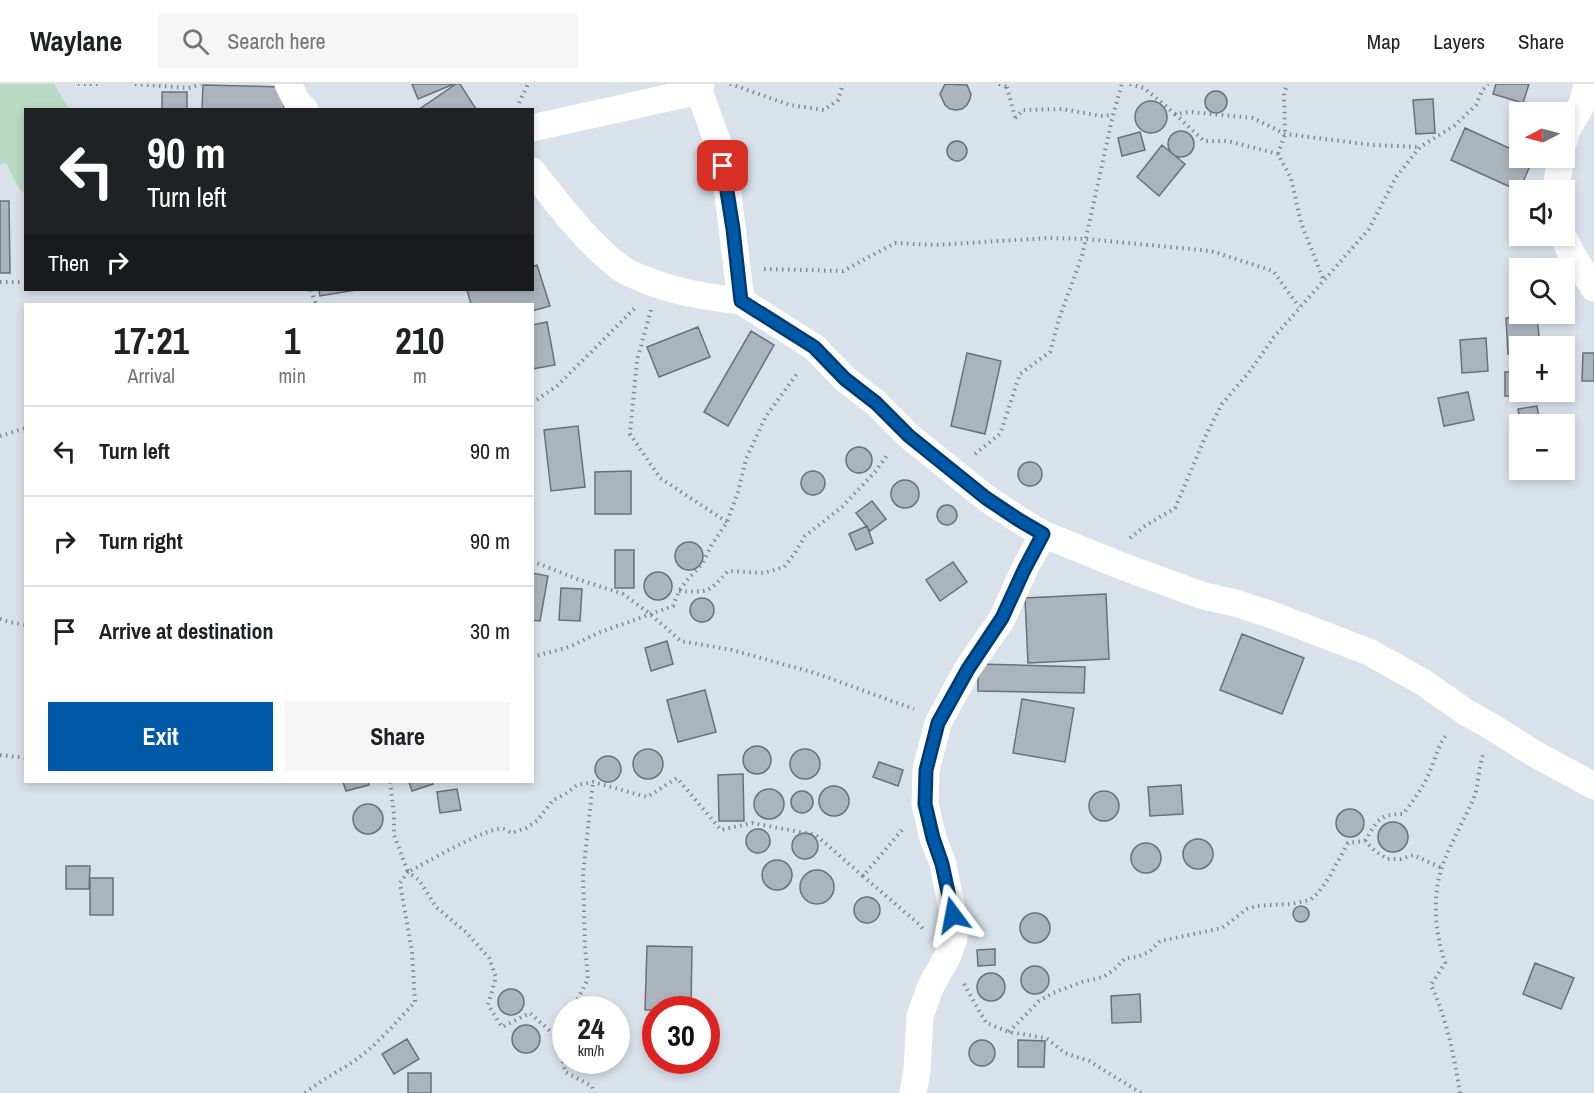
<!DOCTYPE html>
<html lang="en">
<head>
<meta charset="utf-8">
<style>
	:root { --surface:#fff; --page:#f6f6f6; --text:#202124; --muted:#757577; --line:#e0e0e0; --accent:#0059a7 }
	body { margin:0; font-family:"Archivo Narrow",sans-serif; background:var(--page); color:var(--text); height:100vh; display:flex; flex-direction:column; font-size:22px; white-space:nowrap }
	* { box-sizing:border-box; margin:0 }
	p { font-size:20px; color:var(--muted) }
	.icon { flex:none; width:33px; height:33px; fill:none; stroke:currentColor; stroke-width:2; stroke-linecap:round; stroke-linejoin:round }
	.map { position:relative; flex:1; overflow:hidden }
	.panel { position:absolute; left:24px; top:219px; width:510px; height:480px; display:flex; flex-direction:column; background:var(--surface); border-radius:0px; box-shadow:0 3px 9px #0003 }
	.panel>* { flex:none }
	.hud { position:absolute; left:24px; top:24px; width:510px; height:183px; border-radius:0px; box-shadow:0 3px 9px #0003; background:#202124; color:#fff; overflow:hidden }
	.needle { width:39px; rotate:264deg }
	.controls { position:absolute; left:1509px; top:18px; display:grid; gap:12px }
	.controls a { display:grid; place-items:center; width:66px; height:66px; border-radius:0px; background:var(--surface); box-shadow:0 3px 9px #0003; font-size:30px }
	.speed { position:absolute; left:552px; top:912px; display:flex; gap:12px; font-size:30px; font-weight:700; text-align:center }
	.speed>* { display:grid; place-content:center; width:78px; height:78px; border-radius:50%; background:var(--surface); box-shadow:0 3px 9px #0003; line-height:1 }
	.speed small { font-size:15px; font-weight:400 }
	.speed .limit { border:9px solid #d22; background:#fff; color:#111 }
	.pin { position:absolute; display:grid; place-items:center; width:51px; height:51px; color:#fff; margin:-26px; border-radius:12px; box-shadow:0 3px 9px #0006 }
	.me { position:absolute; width:66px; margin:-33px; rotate:347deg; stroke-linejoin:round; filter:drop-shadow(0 0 4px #0008) }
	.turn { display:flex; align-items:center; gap:21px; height:126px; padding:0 24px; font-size:27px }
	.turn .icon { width:78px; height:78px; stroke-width:2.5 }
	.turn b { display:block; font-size:42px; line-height:51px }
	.then { display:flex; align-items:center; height:57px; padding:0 24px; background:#0003; gap:12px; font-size:22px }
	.eta { display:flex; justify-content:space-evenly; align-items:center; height:102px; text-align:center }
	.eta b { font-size:36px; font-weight:700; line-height:42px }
	.cta { display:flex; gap:12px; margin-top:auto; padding:12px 24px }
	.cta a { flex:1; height:69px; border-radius:0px; background:var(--accent); color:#fff; font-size:24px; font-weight:700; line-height:69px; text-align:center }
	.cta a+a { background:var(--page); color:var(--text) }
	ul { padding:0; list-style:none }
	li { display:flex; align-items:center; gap:18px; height:90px; padding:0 24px; border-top:2px solid var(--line) }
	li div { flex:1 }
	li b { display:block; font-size:22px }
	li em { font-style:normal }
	header { display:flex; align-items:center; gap:36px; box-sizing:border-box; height:84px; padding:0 30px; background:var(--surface); border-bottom:2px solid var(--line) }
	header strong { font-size:28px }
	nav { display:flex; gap:33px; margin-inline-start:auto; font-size:21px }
	.search { width:420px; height:54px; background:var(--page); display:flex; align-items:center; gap:15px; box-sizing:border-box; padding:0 21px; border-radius:0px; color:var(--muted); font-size:22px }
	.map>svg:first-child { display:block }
</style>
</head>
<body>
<header>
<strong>Waylane</strong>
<div class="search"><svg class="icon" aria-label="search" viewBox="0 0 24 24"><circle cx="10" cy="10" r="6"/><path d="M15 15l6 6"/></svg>Search here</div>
<nav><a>Map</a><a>Layers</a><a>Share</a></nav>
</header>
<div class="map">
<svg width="1594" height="1009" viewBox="0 0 1594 1009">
	<rect width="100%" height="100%" fill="#d9e2eb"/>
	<path fill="#b8dac2" d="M 0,0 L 54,0 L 69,25 L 26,26 L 25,108 L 20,107 L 6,79 L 0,80 Z"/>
	<path fill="#abb4bd" stroke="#687179" stroke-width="1.5" d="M 412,0 L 454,0 L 418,15 Z
		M 456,0 L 460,0 L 476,25 L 418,26 Z
		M 945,0 L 967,1 L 971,10 L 970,15 L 967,21 L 962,25 L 956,26 L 950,25 L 945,21 L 940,10 Z
		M 1496,0 L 1529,0 L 1523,19 L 1493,10 Z
		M 203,1 L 284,3 L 284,26 L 202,26 Z
		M1205 18a11 11 0 1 1 22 0a11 11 0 1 1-22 0Z
		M 162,8 L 187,8 L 187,26 L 162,26 Z
		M 1433,15 L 1435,49 L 1416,50 L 1413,16 Z
		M1135 33a16 16 0 1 1 32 0a16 16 0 1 1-32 0Z
		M 1465,44 L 1520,69 L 1520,74 L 1533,75 L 1519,107 L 1451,76 Z
		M1168 60a13 13 0 1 1 26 0a13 13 0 1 1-26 0Z
		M 1140,48 L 1145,66 L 1122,72 L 1118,54 Z
		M947 67a10 10 0 1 1 20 0a10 10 0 1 1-20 0Z
		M 1162,61 L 1185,80 L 1159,112 L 1137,93 Z
		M 0,117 L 9,117 L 10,189 L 0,189 Z
		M 537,181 L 550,222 L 532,227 L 532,220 L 471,220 L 467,206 L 532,206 L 532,183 Z
		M 319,206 L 356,206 L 320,212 Z
		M 1537,232 L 1540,262 L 1520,262 L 1520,270 L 1508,270 L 1506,234 Z
		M 547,238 L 555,281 L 532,285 L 532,241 Z
		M 698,243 L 710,273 L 659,293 L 647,263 Z
		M 751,247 L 774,261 L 728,342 L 704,328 Z
		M 1486,254 L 1488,287 L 1462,289 L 1460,256 Z
		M 967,269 L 1001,277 L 985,350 L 951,342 Z
		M 1583,269 L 1594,269 L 1594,297 L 1582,297 Z
		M 1564,287 L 1570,288 L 1565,314 L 1544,310 L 1544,308 L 1564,308 Z
		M 1505,288 L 1520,288 L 1520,308 L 1531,308 L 1531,312 L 1505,312 Z
		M 1468,308 L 1474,336 L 1444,342 L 1438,314 Z
		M 1537,322 L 1540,340 L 1521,340 L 1518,325 Z
		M 578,342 L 585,403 L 551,407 L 544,346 Z
		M846 376a13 13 0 1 1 26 0a13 13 0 1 1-26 0Z
		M1018 390a12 12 0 1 1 24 0a12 12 0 1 1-24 0Z
		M801 399a12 12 0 1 1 24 0a12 12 0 1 1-24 0Z
		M 631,387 L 631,430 L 595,430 L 595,388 Z
		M891 410a14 14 0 1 1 28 0a14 14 0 1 1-28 0Z
		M 872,417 L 886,435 L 870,447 L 856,429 Z
		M937 431a10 10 0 1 1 20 0a10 10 0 1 1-20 0Z
		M 867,442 L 873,459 L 856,466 L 849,450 Z
		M675 472a14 14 0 1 1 28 0a14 14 0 1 1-28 0Z
		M 615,466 L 634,466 L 634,504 L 615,504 Z
		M 953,478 L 967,498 L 940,517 L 926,496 Z
		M644 502a14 14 0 1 1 28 0a14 14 0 1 1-28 0Z
		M 532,489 L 548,492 L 540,537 L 532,536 Z
		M 561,504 L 582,505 L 580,537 L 559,536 Z
		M 1106,510 L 1109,575 L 1028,579 L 1025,514 Z
		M690 526a12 12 0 1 1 24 0a12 12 0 1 1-24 0Z
		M 1242,550 L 1304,574 L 1282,630 L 1220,606 Z
		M 667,557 L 673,580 L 651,587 L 645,564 Z
		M 978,580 L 1085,583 L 1084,609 L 978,607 Z
		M 705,606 L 716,648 L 678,658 L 667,616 Z
		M 1022,615 L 1074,624 L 1065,678 L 1013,669 Z
		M743 676a14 14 0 1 1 28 0a14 14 0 1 1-28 0Z
		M633 680a15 15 0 1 1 30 0a15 15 0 1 1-30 0Z
		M790 680a15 15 0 1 1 30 0a15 15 0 1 1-30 0Z
		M595 685a13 13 0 1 1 26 0a13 13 0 1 1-26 0Z
		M 879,678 L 903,686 L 898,702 L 873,693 Z
		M 743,690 L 744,737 L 719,737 L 718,691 Z
		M 343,698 L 368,698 L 369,701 L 346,707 Z
		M 409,698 L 432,698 L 433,700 L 412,707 Z
		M 1181,701 L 1183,730 L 1150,732 L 1148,703 Z
		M819 717a15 15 0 1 1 30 0a15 15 0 1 1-30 0Z
		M 457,705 L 461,726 L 440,729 L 437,708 Z
		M754 720a15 15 0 1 1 30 0a15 15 0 1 1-30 0Z
		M791 718a11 11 0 1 1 22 0a11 11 0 1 1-22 0Z
		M1089 722a15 15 0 1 1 30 0a15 15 0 1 1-30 0Z
		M353 735a15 15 0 1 1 30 0a15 15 0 1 1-30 0Z
		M1336 739a14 14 0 1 1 28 0a14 14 0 1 1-28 0Z
		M1378 753a15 15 0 1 1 30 0a15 15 0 1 1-30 0Z
		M746 757a12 12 0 1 1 24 0a12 12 0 1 1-24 0Z
		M792 762a13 13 0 1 1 26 0a13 13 0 1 1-26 0Z
		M1183 770a15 15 0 1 1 30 0a15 15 0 1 1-30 0Z
		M1131 774a15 15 0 1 1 30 0a15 15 0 1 1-30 0Z
		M762 791a15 15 0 1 1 30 0a15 15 0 1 1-30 0Z
		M 66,782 L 90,782 L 89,805 L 66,805 Z
		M800 803a17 17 0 1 1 34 0a17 17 0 1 1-34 0Z
		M 90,794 L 113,794 L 113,831 L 90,831 Z
		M854 826a13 13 0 1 1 26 0a13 13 0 1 1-26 0Z
		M1293 830a8 8 0 1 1 16 0a8 8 0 1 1-16 0Z
		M1020 844a15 15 0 1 1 30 0a15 15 0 1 1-30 0Z
		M 647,862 L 692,863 L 691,926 L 645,926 Z
		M 995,865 L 995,881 L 978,882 L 977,866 Z
		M 1535,879 L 1574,894 L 1561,925 L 1523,910 Z
		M1021 896a14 14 0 1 1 28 0a14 14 0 1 1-28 0Z
		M977 903a14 14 0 1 1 28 0a14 14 0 1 1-28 0Z
		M498 918a13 13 0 1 1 26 0a13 13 0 1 1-26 0Z
		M 1140,910 L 1141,938 L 1112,939 L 1111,912 Z
		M512 955a14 14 0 1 1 28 0a14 14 0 1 1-28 0Z
		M 407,955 L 419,975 L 394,990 L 382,970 Z
		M969 969a13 13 0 1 1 26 0a13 13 0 1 1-26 0Z
		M 1018,956 L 1045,957 L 1044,983 L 1018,983 Z
		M 408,989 L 431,989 L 431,1009 L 408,1009 Z"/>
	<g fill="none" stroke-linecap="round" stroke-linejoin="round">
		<path stroke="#82888f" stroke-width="4" stroke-dasharray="1.5 4.5" stroke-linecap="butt" d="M 78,0 L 98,0
			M 135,0 L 188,4 L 201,0
			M 730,0 L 790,21 L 824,26 L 838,16 L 843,0
			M 999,0 L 1007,3 L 1008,0
			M 1130,0 L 1144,4 L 1175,30 L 1191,28 L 1253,34 L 1285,50 L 1373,61 L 1419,63
			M 1007,3 L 1015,33
			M 519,19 L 528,0
			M 1175,30 L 1204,57 L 1228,57 L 1278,70 L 1291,94 L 1301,139 L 1324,197
			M 1015,34 L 1023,26 L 1062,25 L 1101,32 L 1113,31
			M 1278,70 L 1285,50 L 1284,9 L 1288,0
			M 764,185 L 843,187 L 895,159 L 935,161 L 1049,154 L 1087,155 L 1211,167 L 1273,187 L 1299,223
			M 0,198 L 26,198
			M 311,206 L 316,220
			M 651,226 L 637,276 L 630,350 L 660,394 L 727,438
			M 532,319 L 557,302 L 636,223
			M 0,352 L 26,344
			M 975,370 L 1000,350 L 1020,290 L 1050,268 L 1060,232 L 1082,172 L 1113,31 L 1122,0
			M 1130,454 L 1145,442 L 1175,424 L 1207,349 L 1222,320 L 1250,287 L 1274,253 L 1369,145 L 1396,93 L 1420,63 L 1454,42 L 1476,21 L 1482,7 L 1488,0
			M 532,477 L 577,495 L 623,510 L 649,529 L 681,557 L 732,566 L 815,589 L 914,625
			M 679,507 C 709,508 707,510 728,487 L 764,489 L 784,483 L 795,469 L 805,452 L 842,423 L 875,388 L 888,370
			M 0,535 L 9,538 L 26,541
			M 532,573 L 569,563 L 598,549 L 673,522 L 679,507 L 687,496 L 702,480 L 711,462 L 727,438 L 738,408 L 746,375 L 766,332 L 799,287
			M 0,671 L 26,674
			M 390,698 L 394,731 L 394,751 L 408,788 C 424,780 488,742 503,745 C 506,745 509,748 512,749 L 526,744 L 537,737 L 553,716 L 565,710 L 577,701 L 593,698 L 647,713 L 677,694 L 721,746 L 752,739 L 816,751 L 863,792
			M 902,746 L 863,792 L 920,841 L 924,846
			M 1365,757 C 1377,737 1379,730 1403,730 C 1413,717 1423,704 1429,689 C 1436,675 1437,662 1447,650
			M 964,900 L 986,939 L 1009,948 L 1046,954 L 1065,969 L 1089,977 L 1141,1009
			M 572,926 L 588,895 L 585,862 L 583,790 L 593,698
			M 566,938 L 558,954 L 565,988 L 592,1002 L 594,1009
			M 1009,948 L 1039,917 L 1053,909 L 1082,898 L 1103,893 L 1115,885 L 1125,874 L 1137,873 L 1149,868 L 1160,857 L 1222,844 L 1247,825 L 1256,822 L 1291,820 L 1310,816 L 1318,809 L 1330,792 L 1348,759 L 1365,757 L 1375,767 L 1387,775 L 1401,775 L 1413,771 L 1442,784
			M 305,1009 C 321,996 340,987 357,975 C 376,962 398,936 415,918 L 412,868 L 400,799 L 408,788 L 419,796 L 436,823 L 467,849 L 489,874 L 496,893 L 488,921 L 502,943 L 530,929 L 558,954
			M 1460,1009 C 1454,972 1447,935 1431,901 L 1445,879 C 1435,848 1432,814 1442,783 C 1450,760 1463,738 1473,716 C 1479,702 1478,685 1483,671"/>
		<path stroke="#fff" stroke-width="27" d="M 288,0 L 297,18 L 305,26
			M 701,0 L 699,7 L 719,62 L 727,102 L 741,217 L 814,263 L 845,295 L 876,319 L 909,352 L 986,414 L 1019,436 L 1043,450 L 1124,483 L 1204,512 L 1235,519 L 1275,532 L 1369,568 L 1421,597 L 1467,629 L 1494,644 L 1533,669 L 1594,702
			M 532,44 L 699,7
			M 1564,57 L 1566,48 L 1583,18 L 1587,0
			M 532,87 C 558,120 588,160 622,185 C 628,189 636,192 643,195 C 674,208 707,213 741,217
			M 1557,106 L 1557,98 L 1561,74
			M 1563,152 L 1572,171 L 1594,204
			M 913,1009 L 917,987 L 920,932 L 930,904 L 948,871 L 954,854 L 953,831 L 943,780 L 933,754 L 925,720 L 926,686 L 938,639 L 968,584 L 1002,535 L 1024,486 L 1043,450"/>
	</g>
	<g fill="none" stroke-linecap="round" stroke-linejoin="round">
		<g stroke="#003a6d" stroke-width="15">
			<path id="route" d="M 723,82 L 733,145 L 741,217 L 814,263 L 845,295 L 876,319 L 909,352 L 986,414 L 1019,436 L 1043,450 L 1024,486 L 1002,534 L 968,585 L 938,639 L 926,686 L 925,720 L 933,754 L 942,780 L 953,831"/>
		</g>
		<use href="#route" stroke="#0059a7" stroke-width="10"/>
	</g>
</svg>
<div class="controls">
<a><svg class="needle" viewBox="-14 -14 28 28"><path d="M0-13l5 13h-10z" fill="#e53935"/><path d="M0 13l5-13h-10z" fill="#757577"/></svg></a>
<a><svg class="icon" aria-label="sound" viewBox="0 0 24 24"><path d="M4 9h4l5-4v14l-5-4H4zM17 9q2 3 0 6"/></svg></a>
<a><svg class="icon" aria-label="search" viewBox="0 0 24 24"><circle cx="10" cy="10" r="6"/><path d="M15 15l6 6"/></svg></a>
<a>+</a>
<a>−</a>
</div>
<div class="speed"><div>24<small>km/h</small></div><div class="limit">30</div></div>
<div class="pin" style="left:723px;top:82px;background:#d93025"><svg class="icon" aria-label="arrive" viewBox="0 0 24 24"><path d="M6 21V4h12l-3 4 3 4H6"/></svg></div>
<svg class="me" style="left:953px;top:831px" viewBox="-20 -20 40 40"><path d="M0-17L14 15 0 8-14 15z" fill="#0059a7" stroke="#fff" stroke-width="4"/></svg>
<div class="hud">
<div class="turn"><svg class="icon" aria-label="left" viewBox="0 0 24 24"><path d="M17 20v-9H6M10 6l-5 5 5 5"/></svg><div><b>90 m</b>Turn left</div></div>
<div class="then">Then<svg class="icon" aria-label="right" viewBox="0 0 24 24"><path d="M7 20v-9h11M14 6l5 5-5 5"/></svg></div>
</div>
<section class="panel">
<div class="eta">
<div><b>17:21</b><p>Arrival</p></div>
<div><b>1</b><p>min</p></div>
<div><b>210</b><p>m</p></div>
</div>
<ul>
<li><svg class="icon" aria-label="left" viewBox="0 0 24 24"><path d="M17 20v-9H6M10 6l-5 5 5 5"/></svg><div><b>Turn left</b></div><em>90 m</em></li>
<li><svg class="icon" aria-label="right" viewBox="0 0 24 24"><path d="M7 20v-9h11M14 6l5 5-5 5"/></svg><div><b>Turn right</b></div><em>90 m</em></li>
<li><svg class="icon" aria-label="arrive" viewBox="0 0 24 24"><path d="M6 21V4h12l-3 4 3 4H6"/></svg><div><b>Arrive at destination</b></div><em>30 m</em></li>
</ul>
<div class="cta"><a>Exit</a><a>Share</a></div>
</section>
</div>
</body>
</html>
